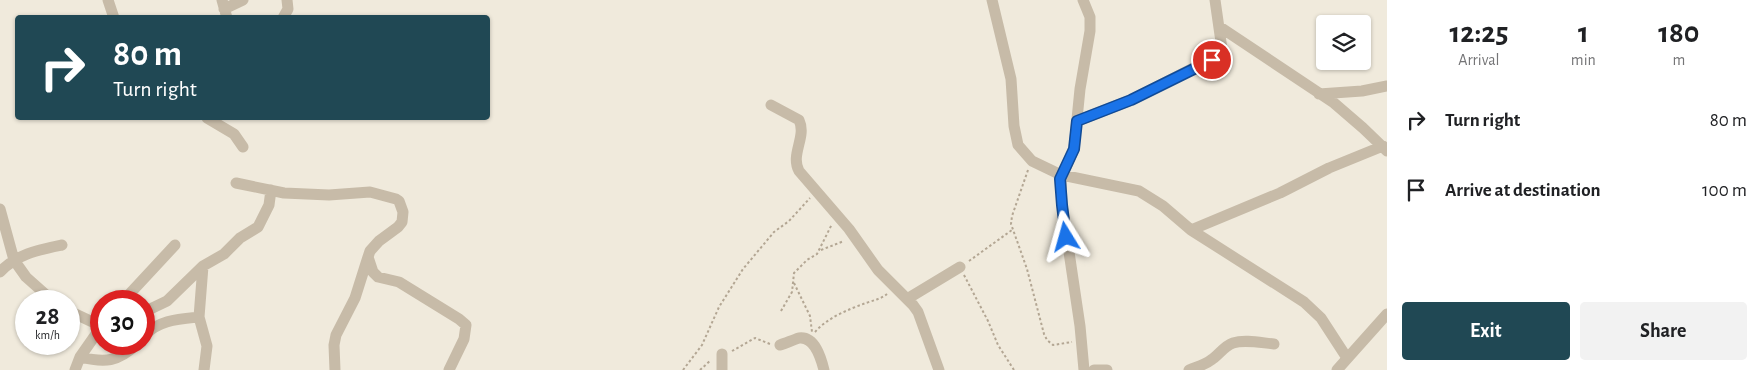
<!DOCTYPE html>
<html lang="en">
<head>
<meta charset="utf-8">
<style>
	:root { --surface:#fff; --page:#f2f2f2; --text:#202124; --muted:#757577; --accent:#204854 }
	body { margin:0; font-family:"Alegreya Sans",sans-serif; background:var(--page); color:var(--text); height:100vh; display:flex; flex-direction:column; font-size:19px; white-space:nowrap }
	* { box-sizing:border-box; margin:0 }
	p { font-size:16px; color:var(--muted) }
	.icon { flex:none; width:28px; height:28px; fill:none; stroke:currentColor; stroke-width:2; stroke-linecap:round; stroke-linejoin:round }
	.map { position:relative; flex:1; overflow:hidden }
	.sheet { display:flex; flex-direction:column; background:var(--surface); width:375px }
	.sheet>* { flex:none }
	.guide { position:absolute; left:15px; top:15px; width:475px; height:105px; border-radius:5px; box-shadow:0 1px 4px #0004; background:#204854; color:#fff; overflow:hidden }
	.buttons { position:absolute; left:1316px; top:15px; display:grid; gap:10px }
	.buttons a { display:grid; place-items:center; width:55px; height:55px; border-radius:5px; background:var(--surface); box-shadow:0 1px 4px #0004; font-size:25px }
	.speed { position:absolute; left:15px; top:290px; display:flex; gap:10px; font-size:25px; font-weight:700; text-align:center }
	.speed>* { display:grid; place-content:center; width:65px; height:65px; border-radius:50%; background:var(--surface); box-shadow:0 1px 4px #0004; line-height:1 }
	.speed small { font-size:12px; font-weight:400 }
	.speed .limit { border:8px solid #d22; background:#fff; color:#111 }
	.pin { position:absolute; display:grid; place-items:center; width:42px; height:42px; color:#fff; margin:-21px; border:2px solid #fff; border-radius:50%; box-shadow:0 1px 5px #0007 }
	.me { position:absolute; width:55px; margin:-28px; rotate:352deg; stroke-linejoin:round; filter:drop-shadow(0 0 4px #0008) }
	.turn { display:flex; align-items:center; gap:18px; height:105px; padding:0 15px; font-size:22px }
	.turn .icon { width:65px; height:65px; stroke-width:2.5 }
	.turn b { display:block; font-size:35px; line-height:42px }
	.eta { display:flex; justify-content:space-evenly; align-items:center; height:85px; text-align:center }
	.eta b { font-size:30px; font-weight:700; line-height:35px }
	.cta { display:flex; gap:10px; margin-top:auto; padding:10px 15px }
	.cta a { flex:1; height:58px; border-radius:5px; background:var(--accent); color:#fff; font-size:20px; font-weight:700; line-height:58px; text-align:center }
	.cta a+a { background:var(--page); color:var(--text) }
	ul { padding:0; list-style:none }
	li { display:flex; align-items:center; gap:15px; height:70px; padding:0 15px }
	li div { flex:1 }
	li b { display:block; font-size:19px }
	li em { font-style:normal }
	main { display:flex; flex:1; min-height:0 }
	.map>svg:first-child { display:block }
</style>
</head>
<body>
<main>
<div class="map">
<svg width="1387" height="370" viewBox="0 0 1387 370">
	<rect width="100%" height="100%" fill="#f0eadc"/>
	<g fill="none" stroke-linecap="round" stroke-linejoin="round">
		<path stroke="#b3a693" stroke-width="2" stroke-dasharray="2.5 2.5" stroke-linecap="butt" d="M 1028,170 L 1012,216 L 1011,224 L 1027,269 L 1044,334 L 1047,340 L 1053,345 L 1072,342
			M 821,250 L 844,241
			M 969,261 L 1012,230
			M 964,275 L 988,321 L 998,345 L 1014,370
			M 794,283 L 810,316 L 812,332
			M 781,311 L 792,292 L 794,273 L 807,260 L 817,254 L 832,224
			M 815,332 C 827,318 849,309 866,303 C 874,300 881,299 887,294
			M 732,351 L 755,338 L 770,344
			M 683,370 L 702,345 L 719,307 L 743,269 L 774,232 L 789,221 L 810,198
			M 700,370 L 711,360"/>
		<path stroke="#c7bba8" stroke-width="11" d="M 108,0 L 114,18
			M 222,0 L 227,18
			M 992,0 L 1011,79 L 1014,126 L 1018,145 L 1032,161 L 1057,173 L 1061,179 L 1062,205 L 1080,326 L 1084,370
			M 224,9 L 243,0
			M 283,18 L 288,9 L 287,0
			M 1220,27 L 1334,103 L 1363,128 L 1387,151
			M 1319,94 L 1362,91 L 1387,86
			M 771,105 L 799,120 C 807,137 790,154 799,171 L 849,229 L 878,270 L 913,305 L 918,312 L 939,370
			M 207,118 L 234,134 L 243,147
			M 1077,121 L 1131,100 L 1219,55 L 1222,49 L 1215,0
			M 1062,175 L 1139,191 L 1163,206 L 1191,230 L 1304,302 L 1321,318 L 1347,358
			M 1061,179 L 1074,149 L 1080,89 L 1090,31 L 1090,17 L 1083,0
			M 236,183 L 284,193 L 329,195 L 370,192 L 396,199 L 399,201 L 403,212 L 402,222 L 398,227 L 379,241 L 370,251 L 368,257 L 373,272 L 378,277 L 399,282 L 459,319 L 466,325 L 464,339 L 449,370
			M 0,209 L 14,260 L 26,277 L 53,301
			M 1191,230 L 1280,193 L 1329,168 L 1383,146
			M 203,266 L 199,317 L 207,346 L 204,370
			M 0,272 C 17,254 38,250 62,245
			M 907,299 L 960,267
			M 123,301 L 175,245
			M 69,311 L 101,326
			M 144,312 L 167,301 L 203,266 L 224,254 L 240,238 L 258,227 L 269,205 L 271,190
			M 144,336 C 158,320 179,319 199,317
			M 780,345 C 786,343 793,340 799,338 C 815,336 821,358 824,370
			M 722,354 L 722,370
			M 80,357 C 105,363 118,362 137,344
			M 75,370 L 80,357 L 101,327
			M 335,370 L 334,345 L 336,335 L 355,298 L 368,257
			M 1094,370 L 1107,370
			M 1189,370 C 1196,367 1205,365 1211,360 C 1219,355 1224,346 1233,343 C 1245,339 1262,343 1274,344
			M 1337,370 L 1387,314"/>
	</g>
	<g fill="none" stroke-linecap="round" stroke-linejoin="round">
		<g stroke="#114b97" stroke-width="12">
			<path id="route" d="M 1066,237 L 1062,205 L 1060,179 L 1074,149 L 1077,121 L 1131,100 L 1212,60"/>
		</g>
		<use href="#route" stroke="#1a73e8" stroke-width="9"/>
	</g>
</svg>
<div class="buttons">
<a><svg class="icon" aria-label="layers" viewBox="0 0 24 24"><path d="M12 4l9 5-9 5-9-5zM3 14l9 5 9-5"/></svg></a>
</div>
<div class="speed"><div>28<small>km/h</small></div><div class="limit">30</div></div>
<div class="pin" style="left:1212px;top:60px;background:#d93025"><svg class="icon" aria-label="arrive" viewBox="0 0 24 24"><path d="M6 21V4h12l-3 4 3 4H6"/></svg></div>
<svg class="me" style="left:1066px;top:237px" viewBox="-20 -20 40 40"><path d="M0-17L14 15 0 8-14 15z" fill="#1a73e8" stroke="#fff" stroke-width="4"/></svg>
<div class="guide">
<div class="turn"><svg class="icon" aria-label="right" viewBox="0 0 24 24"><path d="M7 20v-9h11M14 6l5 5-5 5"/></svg><div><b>80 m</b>Turn right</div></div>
</div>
</div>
<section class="sheet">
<div class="eta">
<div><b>12:25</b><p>Arrival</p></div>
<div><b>1</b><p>min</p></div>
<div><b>180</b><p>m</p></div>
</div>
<ul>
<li><svg class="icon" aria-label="right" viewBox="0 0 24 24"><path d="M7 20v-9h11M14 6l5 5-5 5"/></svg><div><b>Turn right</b></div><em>80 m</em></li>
<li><svg class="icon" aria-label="arrive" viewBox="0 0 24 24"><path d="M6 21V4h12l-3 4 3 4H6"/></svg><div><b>Arrive at destination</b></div><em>100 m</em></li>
</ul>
<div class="cta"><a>Exit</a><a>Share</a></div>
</section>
</main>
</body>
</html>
